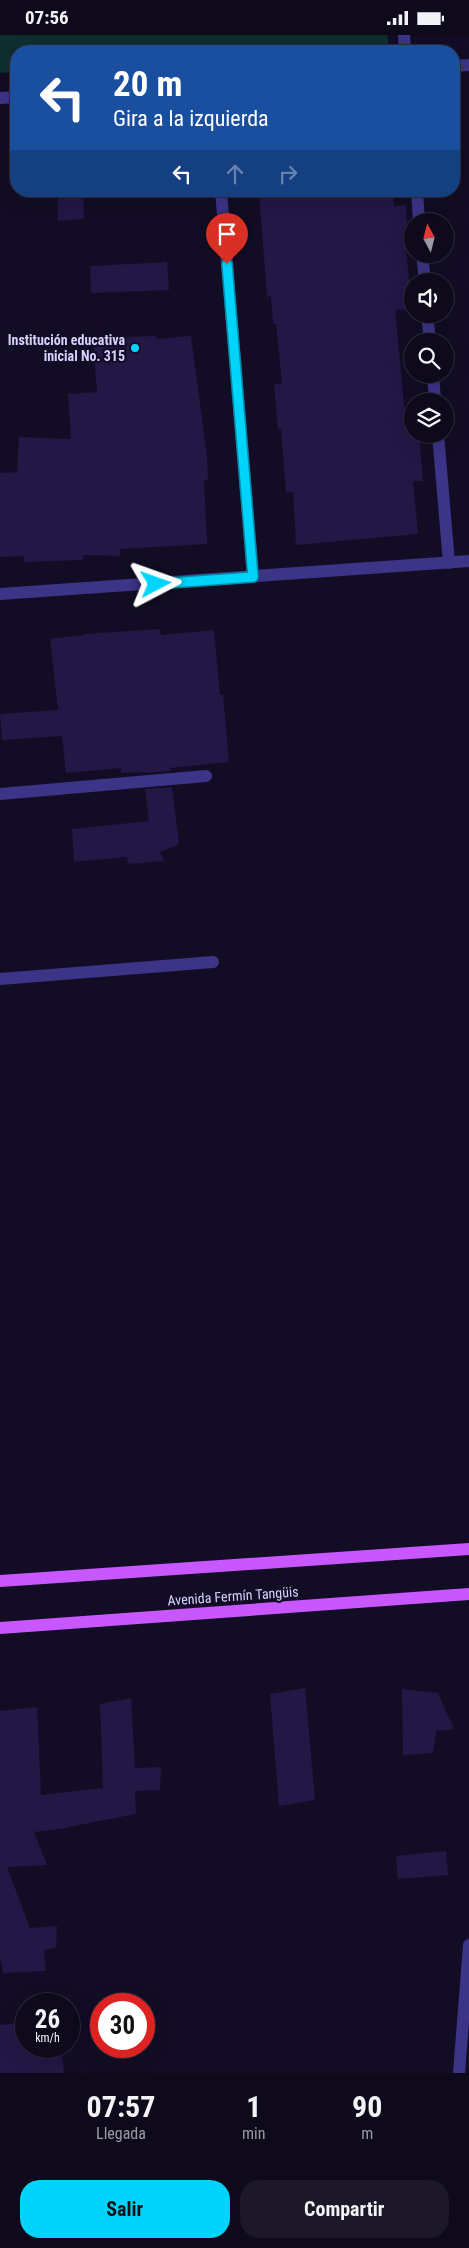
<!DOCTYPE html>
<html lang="es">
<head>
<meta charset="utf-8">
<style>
	:root { --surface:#0e0a1b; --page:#1c1828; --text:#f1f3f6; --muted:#9b9aa3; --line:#2e2b3a; --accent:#00d4fb }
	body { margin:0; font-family:"Roboto Condensed",sans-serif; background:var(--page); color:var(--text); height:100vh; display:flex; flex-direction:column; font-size:19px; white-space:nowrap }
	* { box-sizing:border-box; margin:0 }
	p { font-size:16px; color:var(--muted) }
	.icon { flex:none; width:28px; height:28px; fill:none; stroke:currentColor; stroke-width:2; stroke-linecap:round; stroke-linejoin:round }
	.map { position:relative; height:2038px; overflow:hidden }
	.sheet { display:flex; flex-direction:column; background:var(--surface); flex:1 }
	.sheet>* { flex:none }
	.top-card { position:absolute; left:10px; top:10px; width:450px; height:152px; border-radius:20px; box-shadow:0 5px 20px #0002,0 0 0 1px var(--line); background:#1a4fa0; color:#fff; overflow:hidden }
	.needle { width:32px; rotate:353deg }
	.fabs { position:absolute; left:404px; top:178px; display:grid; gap:10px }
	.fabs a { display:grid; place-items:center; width:50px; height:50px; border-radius:50%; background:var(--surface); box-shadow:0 5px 20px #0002,0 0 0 1px var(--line); font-size:25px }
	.speed { position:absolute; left:15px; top:1958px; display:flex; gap:10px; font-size:25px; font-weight:700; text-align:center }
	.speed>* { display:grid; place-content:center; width:65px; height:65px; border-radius:50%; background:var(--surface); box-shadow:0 5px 20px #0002,0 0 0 1px var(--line); line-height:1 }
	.speed small { font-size:12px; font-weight:400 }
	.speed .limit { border:8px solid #d22; background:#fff; color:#111 }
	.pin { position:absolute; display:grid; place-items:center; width:42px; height:42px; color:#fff; margin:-51px -21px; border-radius:50% 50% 50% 0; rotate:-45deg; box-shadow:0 0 5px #0007 }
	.pin .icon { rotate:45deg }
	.me { position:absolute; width:55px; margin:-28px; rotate:86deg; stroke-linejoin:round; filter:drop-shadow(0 0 4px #0008) }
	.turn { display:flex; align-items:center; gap:18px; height:105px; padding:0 20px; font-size:22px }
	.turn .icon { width:65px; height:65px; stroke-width:2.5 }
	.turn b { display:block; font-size:35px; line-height:42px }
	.lanes { display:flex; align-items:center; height:48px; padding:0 20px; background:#0003; justify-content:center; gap:25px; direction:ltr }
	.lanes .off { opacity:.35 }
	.eta { display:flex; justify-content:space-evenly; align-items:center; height:85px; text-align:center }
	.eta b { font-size:30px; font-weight:700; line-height:35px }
	.action { display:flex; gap:10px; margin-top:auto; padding:10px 20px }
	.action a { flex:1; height:58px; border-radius:20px; background:var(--accent); color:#111; font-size:20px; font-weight:700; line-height:58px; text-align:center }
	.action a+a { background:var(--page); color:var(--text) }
	.status { display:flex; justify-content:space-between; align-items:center; height:35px; padding:0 25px; background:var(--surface); direction:ltr }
	.status svg { height:14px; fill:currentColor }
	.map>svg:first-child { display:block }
</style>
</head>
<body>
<div class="status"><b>07:56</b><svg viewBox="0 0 49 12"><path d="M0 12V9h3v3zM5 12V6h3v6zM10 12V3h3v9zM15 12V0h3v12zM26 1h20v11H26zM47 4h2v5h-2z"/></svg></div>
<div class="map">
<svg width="469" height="2038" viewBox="0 0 469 2038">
	<rect width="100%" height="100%" fill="#120d24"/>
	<path fill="#0f2e2f" d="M 0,0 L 387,0 L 389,12 L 329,16 L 16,16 L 16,37 L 0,38 Z"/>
	<path fill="#231746" d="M 57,156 L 83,156 L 84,184 L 58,186 Z
		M 281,156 L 393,156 L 394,171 L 406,170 L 408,194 L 404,194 L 412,274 L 395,275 L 406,390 L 412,389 L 412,399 L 419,399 L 423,446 L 413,446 L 418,499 L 296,510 L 293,457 L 286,458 L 281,394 L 278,394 L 274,349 L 282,348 L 276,289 L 273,289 L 271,261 L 267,262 L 259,157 Z
		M 167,227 L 169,255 L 91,258 L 90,231 Z
		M 156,301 L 156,304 L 191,301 L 207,422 L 208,445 L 204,445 L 207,509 L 120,514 L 120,521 L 83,520 L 83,525 L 24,527 L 24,521 L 0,522 L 0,438 L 17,437 L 19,402 L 71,404 L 68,359 L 97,357 L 93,303 Z
		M 160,594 L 161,600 L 214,595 L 220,660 L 223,659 L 229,727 L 170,733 L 171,736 L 143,738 L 143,737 L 121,738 L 121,733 L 66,738 L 62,701 L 2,705 L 0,679 L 58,675 L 50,604 L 84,600 L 84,599 Z
		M 172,752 L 179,809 L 160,817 L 164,826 L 128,829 L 127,822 L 74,827 L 72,794 L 149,786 L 145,754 Z
		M 305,1653 L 315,1765 L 279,1771 L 270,1659 Z
		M 402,1654 L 438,1658 L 454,1694 L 436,1696 L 433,1718 L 403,1720 Z
		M 131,1663 L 135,1733 L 161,1732 L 160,1755 L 135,1756 L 136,1779 L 68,1792 L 68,1793 L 34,1797 L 47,1830 L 7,1832 L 30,1893 L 57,1891 L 56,1913 L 44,1915 L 46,1936 L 3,1938 L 0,1922 L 0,1676 L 37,1672 L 41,1760 L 103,1753 L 100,1669 Z
		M 446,1816 L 448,1840 L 398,1844 L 396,1821 Z
		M 26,1987 L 26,2011 L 61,2011 L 64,2038 L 0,2038 L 0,1990 Z"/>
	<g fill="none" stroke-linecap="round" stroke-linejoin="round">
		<path stroke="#3c3486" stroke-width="12" d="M 404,0 L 405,16
			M 454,31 L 469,30
			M 0,63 L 16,62
			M 221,156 L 253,542
			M 417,156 L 419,186
			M 422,219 L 425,246
			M 427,279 L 430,306
			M 433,339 L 435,366
			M 438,399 L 449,528
			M 0,559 L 469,526
			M 0,759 L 206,741
			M 0,944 L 213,927
			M 459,2038 L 469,1910"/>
		<path stroke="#c957ff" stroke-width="12" d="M 0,1546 L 469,1514
			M 0,1593 L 469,1559"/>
	</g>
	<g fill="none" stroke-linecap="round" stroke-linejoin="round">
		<g stroke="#008aa3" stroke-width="12">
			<path id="route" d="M 156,549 L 253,542 L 227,229"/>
		</g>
		<use href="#route" stroke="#00d4fb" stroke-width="9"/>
	</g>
	<circle fill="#00d4fb" stroke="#120d24" stroke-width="2" cx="135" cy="313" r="5"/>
	<g text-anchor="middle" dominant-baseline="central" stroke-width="4.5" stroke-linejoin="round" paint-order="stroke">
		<g font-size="14" font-weight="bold" fill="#d8d0ff" stroke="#120d24" text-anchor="end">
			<text x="125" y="305">Institución educativa<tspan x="125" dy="16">inicial No. 315</tspan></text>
		</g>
		<g font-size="14" fill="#d8d0ff" stroke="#120d24">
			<text transform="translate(233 1561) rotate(-4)">Avenida Fermín Tangüis</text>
		</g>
	</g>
</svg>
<div class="fabs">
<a><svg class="needle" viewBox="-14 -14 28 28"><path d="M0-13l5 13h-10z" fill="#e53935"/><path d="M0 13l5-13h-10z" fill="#9b9aa3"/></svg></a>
<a><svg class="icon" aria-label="sound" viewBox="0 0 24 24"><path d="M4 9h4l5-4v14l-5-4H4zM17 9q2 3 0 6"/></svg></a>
<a><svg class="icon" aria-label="search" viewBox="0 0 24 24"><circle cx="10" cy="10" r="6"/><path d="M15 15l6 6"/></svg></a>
<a><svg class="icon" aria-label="layers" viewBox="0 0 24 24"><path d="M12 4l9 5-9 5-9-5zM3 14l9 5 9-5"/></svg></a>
</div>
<div class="speed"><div>26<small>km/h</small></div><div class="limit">30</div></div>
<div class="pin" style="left:227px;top:229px;background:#d93025"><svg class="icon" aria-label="arrive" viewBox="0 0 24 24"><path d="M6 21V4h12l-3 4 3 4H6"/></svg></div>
<svg class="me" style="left:156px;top:549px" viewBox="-20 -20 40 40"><path d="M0-17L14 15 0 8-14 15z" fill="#00d4fb" stroke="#fff" stroke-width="4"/></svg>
<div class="top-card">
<div class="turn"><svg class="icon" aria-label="left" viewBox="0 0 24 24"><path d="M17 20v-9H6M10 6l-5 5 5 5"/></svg><div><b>20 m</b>Gira a la izquierda</div></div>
<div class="lanes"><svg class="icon" aria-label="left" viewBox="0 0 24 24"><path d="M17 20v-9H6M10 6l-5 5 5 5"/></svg><svg class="icon off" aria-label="ahead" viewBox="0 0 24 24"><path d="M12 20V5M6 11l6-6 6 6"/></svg><svg class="icon off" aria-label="right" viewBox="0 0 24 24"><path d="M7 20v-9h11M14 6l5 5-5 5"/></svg></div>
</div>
</div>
<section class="sheet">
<div class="eta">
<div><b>07:57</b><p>Llegada</p></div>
<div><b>1</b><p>min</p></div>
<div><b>90</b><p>m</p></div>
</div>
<div class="action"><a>Salir</a><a>Compartir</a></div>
</section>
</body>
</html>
